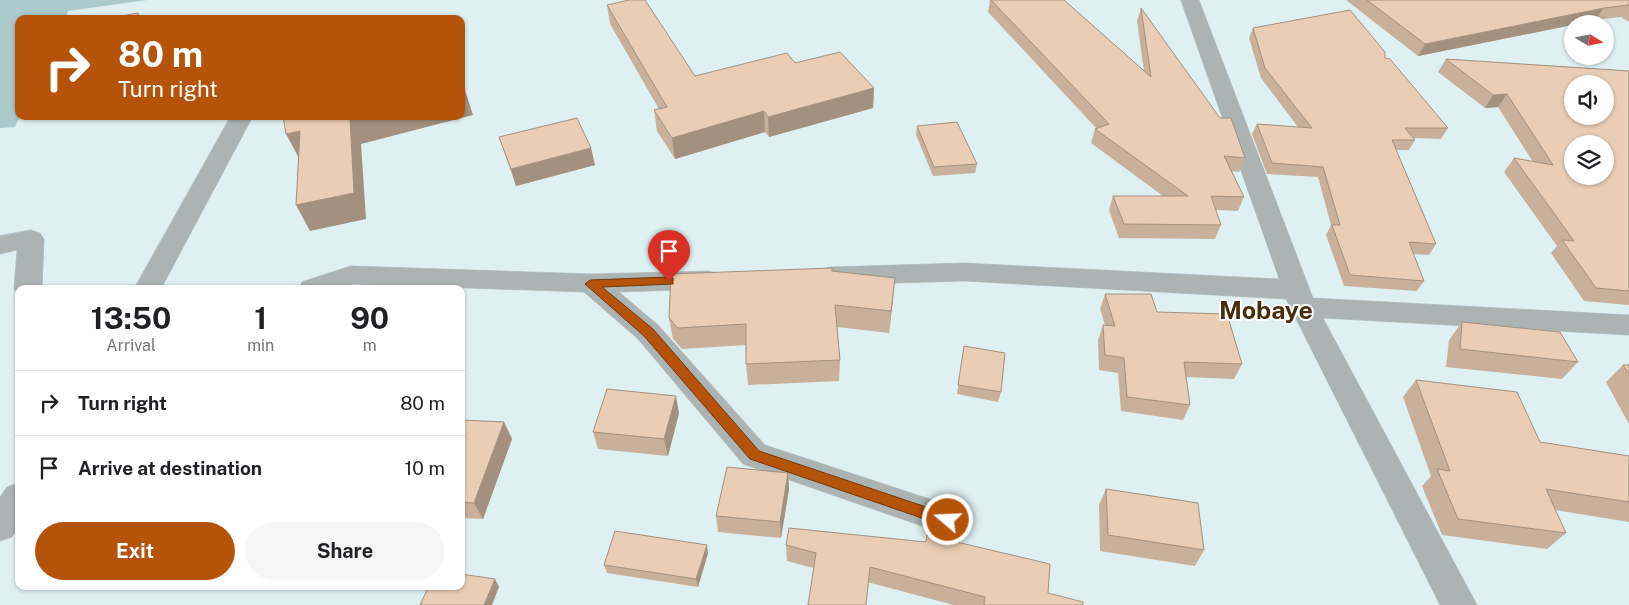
<!DOCTYPE html>
<html lang="en">
<head>
<meta charset="utf-8">
<style>
	:root { --surface:#fff; --page:#f6f6f6; --text:#202124; --muted:#757577; --line:#e0e0e0; --accent:#b45309 }
	body { margin:0; font-family:"Public Sans",sans-serif; background:var(--page); color:var(--text); height:100vh; display:flex; flex-direction:column; font-size:19px; white-space:nowrap }
	* { box-sizing:border-box; margin:0 }
	p { font-size:16px; color:var(--muted) }
	.icon { flex:none; width:28px; height:28px; fill:none; stroke:currentColor; stroke-width:2; stroke-linecap:round; stroke-linejoin:round }
	.map { position:relative; flex:1; overflow:hidden }
	.side { position:absolute; left:15px; top:285px; width:450px; height:305px; display:flex; flex-direction:column; background:var(--surface); border-radius:10px; box-shadow:0 1px 4px #0004 }
	.side>* { flex:none }
	.top-card { position:absolute; left:15px; top:15px; width:450px; height:105px; border-radius:10px; box-shadow:0 1px 4px #0004; background:#b45309; color:#fff; overflow:hidden }
	.needle { width:32px; rotate:100deg }
	.tools { position:absolute; left:1564px; top:15px; display:grid; gap:10px }
	.tools a { display:grid; place-items:center; width:50px; height:50px; border-radius:50%; background:var(--surface); box-shadow:0 1px 4px #0004; font-size:25px }
	.pin { position:absolute; display:grid; place-items:center; width:42px; height:42px; color:#fff; margin:-51px -21px; border-radius:50% 50% 50% 0; rotate:-45deg; box-shadow:0 0 5px #0007 }
	.pin .icon { rotate:45deg }
	.me { position:absolute; width:55px; margin:-28px; rotate:289deg; stroke-linejoin:round; filter:drop-shadow(0 0 4px #0008) }
	.turn { display:flex; align-items:center; gap:18px; height:105px; padding:0 20px; font-size:22px }
	.turn .icon { width:65px; height:65px; stroke-width:2.5 }
	.turn b { display:block; font-size:35px; line-height:42px }
	.eta { display:flex; justify-content:space-evenly; align-items:center; height:85px; text-align:center }
	.eta b { font-size:30px; font-weight:700; line-height:35px }
	.button { display:flex; gap:10px; margin-top:auto; padding:10px 20px }
	.button a { flex:1; height:58px; border-radius:30px; background:var(--accent); color:#fff; font-size:20px; font-weight:700; line-height:58px; text-align:center }
	.button a+a { background:var(--page); color:var(--text) }
	ul { padding:0; list-style:none }
	li { display:flex; align-items:center; gap:15px; height:65px; padding:0 20px; border-top:1px solid var(--line) }
	li div { flex:1 }
	li b { display:block; font-size:19px }
	li em { font-style:normal }
	.map>svg:first-child { display:block }
</style>
</head>
<body>
<div class="map">
<svg width="1629" height="605" viewBox="0 0 1629 605">
	<rect width="100%" height="100%" fill="#dff0f2"/>
	<path fill="#acc9cb" d="M 0,0 L 147,0 L 68,11 L 65,19 L 19,19 L 20,116 L 15,127 L 0,128 Z"/>
	<g fill="none" stroke-linecap="round" stroke-linejoin="round">
		<g stroke="#bac9cb" stroke-width="1">
			<path id="minor" d="M 1181,0 L 1199,0 L 1313,298 L 1629,315 L 1629,335 L 1323,318 L 1477,605 L 1440,605 L 1286,299 L 964,281 L 831,285 L 822,283 L 818,276 L 822,269 L 831,267 L 964,263 L 1279,279 Z
				M 231,116 L 253,116 L 161,289 L 134,289 Z
				M 31,230 L 40,233 L 44,239 L 42,289 L 19,289 L 19,296 L 14,289 L 17,250 L 0,254 L 0,236 Z
				M 351,266 L 591,274 L 708,271 L 717,273 L 721,280 L 717,287 L 708,289 L 619,292 L 658,325 L 765,445 L 960,509 L 965,520 L 960,531 L 948,535 L 743,464 L 638,339 L 584,292 L 353,284 L 341,289 L 299,289 L 302,282 Z
				M 19,483 L 19,526 L 12,537 L 0,541 L 0,497 L 7,487 Z"/>
		</g>
		<use href="#minor" fill="#abb3b3" fill-rule="evenodd"/>
	</g>
	<path fill="#c8b09b" d="M 990,0 L 1064,0 L 1144,71 L 1137,21 L 1141,8 L 1245,158 L 1239,172 L 1232,171 L 1244,197 L 1238,211 L 1216,210 L 1221,225 L 1215,239 L 1119,238 L 1109,210 L 1113,196 L 1163,196 L 1091,143 L 1095,129 L 1097,129 L 988,12 Z
		M 1346,0 L 1629,0 L 1629,22 L 1621,17 L 1595,20 L 1572,24 L 1572,25 L 1418,56 Z
		M 607,5 L 695,76 L 795,63 L 874,88 L 873,108 L 769,137 L 765,132 L 675,159 L 657,131 L 654,110 L 659,109 L 610,24 Z
		M 1253,28 L 1385,58 L 1448,128 L 1441,139 L 1414,138 L 1415,140 L 1409,150 L 1396,150 L 1436,244 L 1429,255 L 1413,254 L 1424,281 L 1417,291 L 1344,286 L 1326,235 L 1331,225 L 1318,177 L 1267,174 L 1252,134 L 1257,124 L 1298,127 L 1261,78 L 1249,38 Z
		M 1446,59 L 1629,71 L 1629,305 L 1584,301 L 1551,253 L 1557,246 L 1504,172 L 1514,158 L 1533,162 L 1498,107 L 1485,108 L 1438,72 Z
		M 917,126 L 977,164 L 975,173 L 933,176 L 916,135 Z
		M 499,137 L 595,165 L 516,186 Z
		M 832,271 L 893,299 L 889,333 L 837,327 L 840,360 L 839,381 L 748,385 L 746,364 L 746,345 L 682,349 L 673,339 L 669,318 Z
		M 1105,294 L 1157,312 L 1242,364 L 1234,379 L 1186,377 L 1190,405 L 1183,420 L 1121,411 L 1118,373 L 1099,370 L 1098,340 L 1103,325 L 1105,325 L 1100,309 Z
		M 1462,322 L 1578,362 L 1562,379 L 1446,367 L 1449,340 Z
		M 964,346 L 1001,392 L 998,402 L 957,394 Z
		M 1623,365 L 1629,365 L 1629,424 L 1606,382 Z
		M 1416,380 L 1540,442 L 1629,456 L 1629,522 L 1555,510 L 1566,533 L 1547,549 L 1442,535 L 1422,486 L 1431,476 L 1403,397 Z
		M 679,413 L 668,456 L 598,449 L 593,432 Z
		M 461,420 L 504,422 L 512,439 L 483,519 L 461,518 Z
		M 788,473 L 789,489 L 781,538 L 718,532 L 716,516 Z
		M 1106,489 L 1204,550 L 1195,566 L 1100,551 L 1099,505 Z
		M 786,545 L 1048,593 L 1083,605 L 954,605 L 787,561 Z
		M 708,553 L 698,587 L 607,573 L 604,565 Z"/>
	<path fill="#a3907e" d="M 1604,8 L 1595,20 L 1576,24 L 1572,24 L 1572,25 L 1418,56 L 1425,44 Z
		M 138,13 L 142,19 L 137,19 Z
		M 874,88 L 873,108 L 769,137 L 768,117 Z
		M 465,90 L 473,115 L 361,144 L 366,219 L 310,231 L 296,205 L 350,118 L 359,116 L 461,116 L 461,91 Z
		M 1507,94 L 1498,107 L 1485,108 L 1493,95 Z
		M 764,111 L 765,132 L 675,159 L 672,138 Z
		M 300,131 L 300,160 L 286,134 Z
		M 591,148 L 595,165 L 516,186 L 511,169 Z
		M 895,278 L 893,299 L 889,333 L 891,311 Z
		M 676,396 L 679,413 L 668,456 L 664,439 Z
		M 504,422 L 512,439 L 483,519 L 474,503 Z
		M 788,473 L 789,489 L 781,538 L 780,522 Z
		M 707,545 L 708,553 L 698,587 L 696,579 Z
		M 495,579 L 499,587 L 492,605 L 484,605 Z"/>
	<path fill="#e9cdb4" stroke="#a3907e" fill-rule="evenodd" d="M 629,0 L 645,0 L 695,76 L 787,53 L 795,63 L 840,52 L 874,88 L 768,117 L 764,111 L 672,138 L 654,110 L 667,107 L 607,5 Z
		M 991,0 L 1064,0 L 1151,77 L 1141,8 L 1220,118 L 1231,118 L 1245,158 L 1224,156 L 1244,197 L 1211,196 L 1221,225 L 1124,224 L 1113,196 L 1188,196 L 1095,129 L 1109,124 Z
		M 1367,0 L 1629,0 L 1629,5 L 1604,8 L 1425,44 Z
		M 1350,10 L 1385,52 L 1385,58 L 1390,59 L 1448,128 L 1405,128 L 1415,140 L 1392,140 L 1436,244 L 1409,242 L 1424,281 L 1350,275 L 1332,225 L 1340,225 L 1323,167 L 1272,163 L 1257,124 L 1312,128 L 1265,68 L 1253,28 Z
		M 138,13 L 137,19 L 104,19 Z
		M 1446,59 L 1629,71 L 1629,291 L 1596,288 L 1562,240 L 1574,241 L 1514,158 L 1553,165 L 1507,94 L 1493,95 ZM 1572,84 L 1605,84 L 1605,116 L 1572,116 ZM 1572,144 L 1605,144 L 1605,176 L 1572,176 Z
		M 461,79 L 465,90 L 461,91 Z
		M 283,116 L 359,116 L 350,118 L 354,193 L 296,205 L 300,131 L 286,134 Z
		M 577,118 L 591,148 L 511,169 L 499,137 Z
		M 957,122 L 977,164 L 934,167 L 917,126 Z
		M 832,268 L 832,271 L 895,278 L 891,311 L 835,305 L 840,360 L 746,364 L 746,324 L 678,328 L 669,318 L 671,274 Z
		M 1105,294 L 1151,294 L 1157,312 L 1227,314 L 1242,364 L 1184,362 L 1190,405 L 1127,397 L 1124,358 L 1105,355 L 1103,325 L 1115,326 Z
		M 1462,322 L 1560,332 L 1578,362 L 1460,349 Z
		M 964,346 L 1005,353 L 1001,392 L 958,385 Z
		M 1623,365 L 1629,365 L 1629,374 Z
		M 1416,380 L 1517,392 L 1540,442 L 1629,456 L 1629,502 L 1546,489 L 1566,533 L 1458,519 L 1437,469 L 1450,471 Z
		M 607,389 L 676,396 L 664,439 L 593,432 Z
		M 461,420 L 504,422 L 474,503 L 461,502 Z
		M 727,467 L 788,473 L 780,522 L 716,516 Z
		M 1106,489 L 1198,503 L 1204,550 L 1108,535 Z
		M 789,528 L 926,542 L 927,535 L 1050,564 L 1048,593 L 1083,602 L 1083,605 L 984,605 L 985,597 L 870,567 L 866,605 L 808,605 L 816,553 L 786,545 Z
		M 615,531 L 707,545 L 696,579 L 604,565 Z
		M 461,574 L 495,579 L 484,605 L 420,605 L 429,586 L 461,586 Z"/>
	<path fill="#b45309" stroke="#753606" d="M 669,277 L 673,278 L 673,284 L 602,287 L 653,329 L 759,451 L 953,516 L 955,520 L 953,525 L 948,527 L 750,459 L 644,336 L 585,284 L 590,280 Z"/>
	<g text-anchor="middle" dominant-baseline="central" stroke-width="4" stroke-linejoin="round" paint-order="stroke">
		<g font-size="25" font-weight="bold" fill="#482c0d" stroke="#fff">
			<text x="1266" y="310">Mobaye</text>
		</g>
	</g>
</svg>
<div class="tools">
<a><svg class="needle" viewBox="-14 -14 28 28"><path d="M0-13l5 13h-10z" fill="#e53935"/><path d="M0 13l5-13h-10z" fill="#757577"/></svg></a>
<a><svg class="icon" aria-label="sound" viewBox="0 0 24 24"><path d="M4 9h4l5-4v14l-5-4H4zM17 9q2 3 0 6"/></svg></a>
<a><svg class="icon" aria-label="layers" viewBox="0 0 24 24"><path d="M12 4l9 5-9 5-9-5zM3 14l9 5 9-5"/></svg></a>
</div>
<div class="pin" style="left:669px;top:281px;background:#d93025"><svg class="icon" aria-label="arrive" viewBox="0 0 24 24"><path d="M6 21V4h12l-3 4 3 4H6"/></svg></div>
<svg class="me" style="left:948px;top:520px" viewBox="-20 -20 40 40"><circle r="17" fill="#b45309" stroke="#fff" stroke-width="3"/><path d="M0-11L8 9 0 5-8 9z" fill="#fff"/></svg>
<div class="top-card">
<div class="turn"><svg class="icon" aria-label="right" viewBox="0 0 24 24"><path d="M7 20v-9h11M14 6l5 5-5 5"/></svg><div><b>80 m</b>Turn right</div></div>
</div>
<section class="side">
<div class="eta">
<div><b>13:50</b><p>Arrival</p></div>
<div><b>1</b><p>min</p></div>
<div><b>90</b><p>m</p></div>
</div>
<ul>
<li><svg class="icon" aria-label="right" viewBox="0 0 24 24"><path d="M7 20v-9h11M14 6l5 5-5 5"/></svg><div><b>Turn right</b></div><em>80 m</em></li>
<li><svg class="icon" aria-label="arrive" viewBox="0 0 24 24"><path d="M6 21V4h12l-3 4 3 4H6"/></svg><div><b>Arrive at destination</b></div><em>10 m</em></li>
</ul>
<div class="button"><a>Exit</a><a>Share</a></div>
</section>
</div>
</body>
</html>
